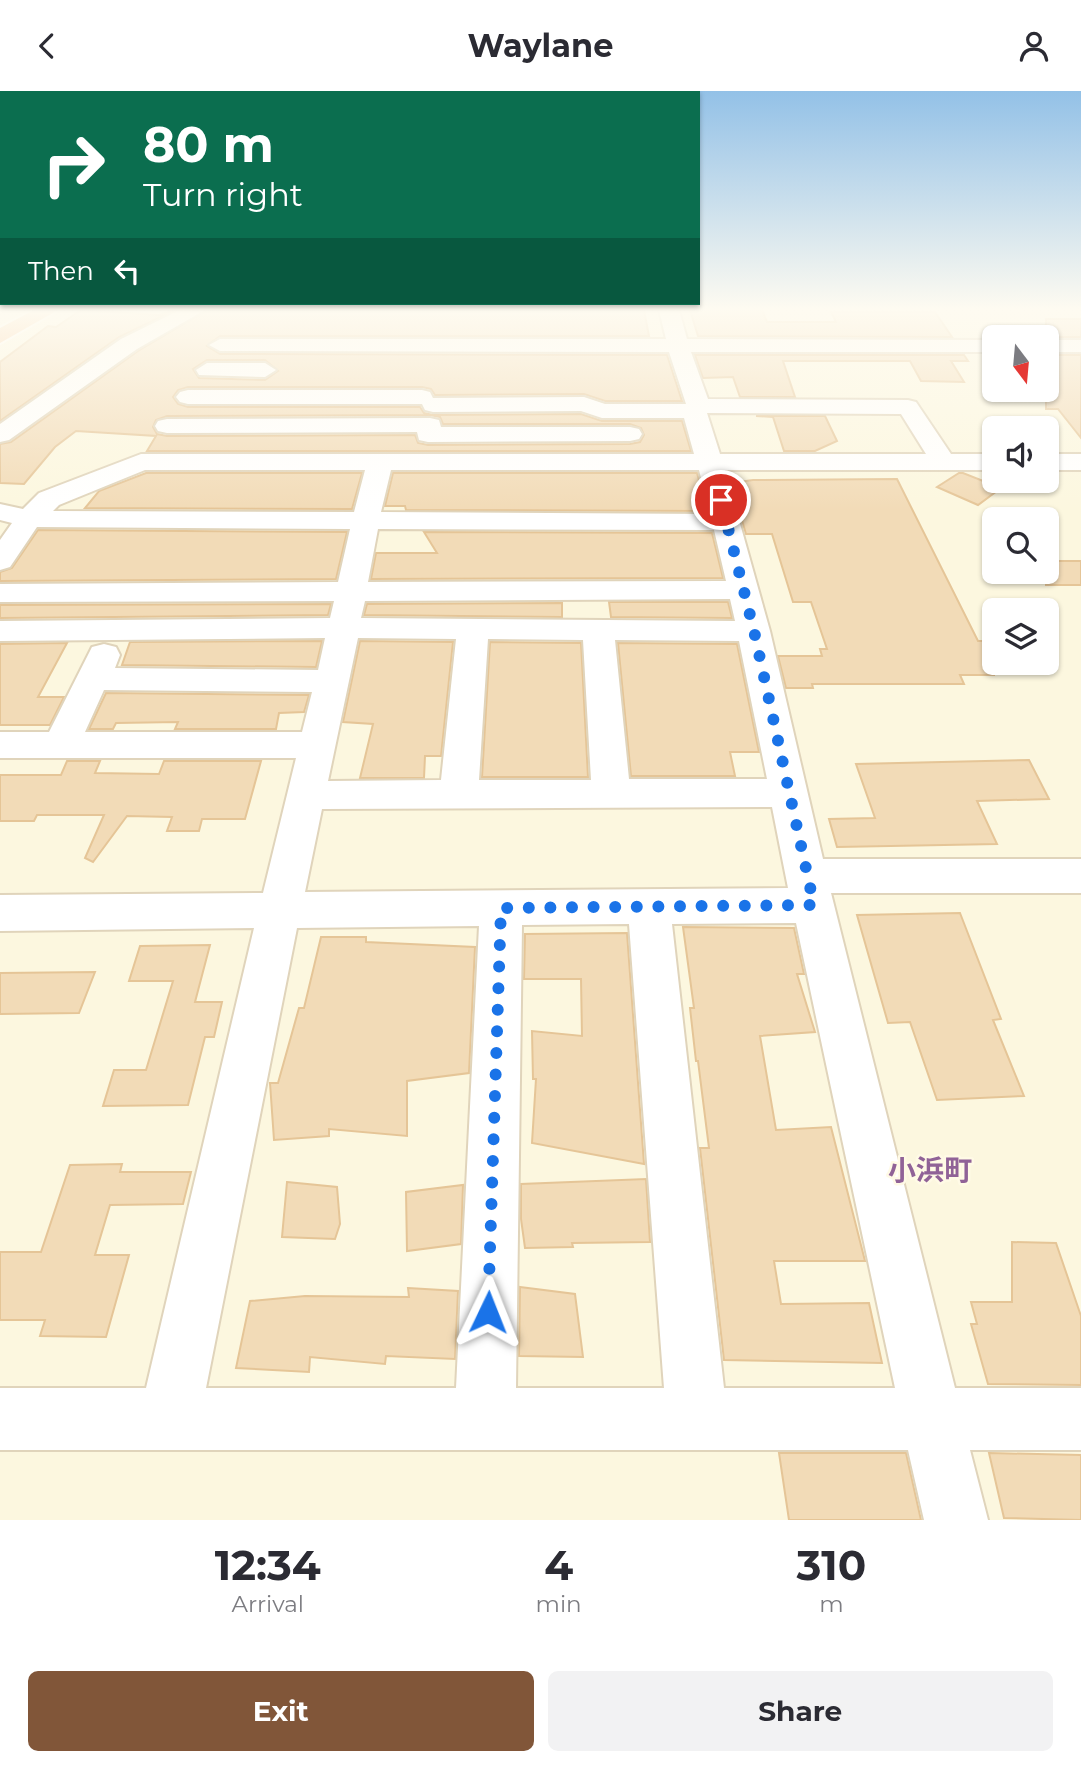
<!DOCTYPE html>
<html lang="en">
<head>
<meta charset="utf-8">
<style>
	:root { --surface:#fff; --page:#f2f2f3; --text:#2b2b33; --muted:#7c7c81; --accent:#815639 }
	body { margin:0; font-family:Montserrat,"Noto Sans JP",sans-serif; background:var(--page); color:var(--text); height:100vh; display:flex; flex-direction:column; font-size:26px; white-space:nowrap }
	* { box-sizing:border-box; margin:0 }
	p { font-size:23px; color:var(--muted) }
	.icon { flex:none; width:38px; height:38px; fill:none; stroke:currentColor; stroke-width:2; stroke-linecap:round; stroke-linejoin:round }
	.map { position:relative; height:1429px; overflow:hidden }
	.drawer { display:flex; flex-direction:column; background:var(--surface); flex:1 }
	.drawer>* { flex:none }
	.banner { position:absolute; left:0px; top:0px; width:700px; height:214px; box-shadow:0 2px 5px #0004; background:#0b6e4f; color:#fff; overflow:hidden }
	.needle { width:46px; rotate:164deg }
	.tools { position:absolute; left:982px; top:234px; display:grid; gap:14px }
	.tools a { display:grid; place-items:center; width:77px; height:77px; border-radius:10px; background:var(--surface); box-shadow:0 2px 5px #0004; font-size:35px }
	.pin { position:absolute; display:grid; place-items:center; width:60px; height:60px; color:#fff; margin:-30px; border:4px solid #fff; border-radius:50%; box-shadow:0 2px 7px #0007 }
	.me { position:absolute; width:77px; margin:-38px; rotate:2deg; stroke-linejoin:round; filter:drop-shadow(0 0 5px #0008) }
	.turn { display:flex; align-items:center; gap:24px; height:147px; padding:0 28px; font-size:32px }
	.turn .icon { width:91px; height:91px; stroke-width:2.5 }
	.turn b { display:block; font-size:49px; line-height:60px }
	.then { display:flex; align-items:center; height:66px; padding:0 28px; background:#0003; gap:14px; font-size:26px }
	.eta { display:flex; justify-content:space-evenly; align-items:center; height:119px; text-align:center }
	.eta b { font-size:42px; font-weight:700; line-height:49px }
	.cta { display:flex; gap:14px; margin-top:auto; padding:14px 28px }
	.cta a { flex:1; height:80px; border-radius:10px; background:var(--accent); color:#fff; font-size:28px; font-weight:700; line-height:80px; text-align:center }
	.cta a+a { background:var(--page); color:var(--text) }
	header { display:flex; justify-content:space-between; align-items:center; height:91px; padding:0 28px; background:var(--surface); font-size:32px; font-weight:700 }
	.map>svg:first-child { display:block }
</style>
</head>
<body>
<header><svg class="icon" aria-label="back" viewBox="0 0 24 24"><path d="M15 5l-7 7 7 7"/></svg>Waylane<svg class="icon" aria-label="person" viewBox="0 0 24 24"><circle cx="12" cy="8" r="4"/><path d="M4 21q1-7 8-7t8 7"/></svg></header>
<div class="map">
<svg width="1081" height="1429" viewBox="0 0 1081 1429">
	<rect width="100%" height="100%" fill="#fcf7df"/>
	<path fill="#f2dbb7" stroke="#e5c597" stroke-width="2" fill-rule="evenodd" d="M 81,219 L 159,224 L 175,219 L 119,246 L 0,330 L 0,271 L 48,235 L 56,236 Z
		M 207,219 L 644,219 L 649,245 L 220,245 L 207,255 L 220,263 L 667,264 L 682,310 L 605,310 L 584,303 L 435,304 L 431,298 L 422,296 L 188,296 L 178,299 L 173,306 L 178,313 L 188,316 L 420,316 L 424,322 L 433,324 L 581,323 L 602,330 L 682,330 L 691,360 L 147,360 L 156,345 L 76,340 L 55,356 L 24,393 L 0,392 L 0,353 L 11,351 L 138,260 ZM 207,269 L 265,269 L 278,280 L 265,289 L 199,287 L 193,278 ZM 430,324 L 440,326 L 443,333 L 630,333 L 641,337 L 644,344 L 640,351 L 630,353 L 428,354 L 418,352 L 415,344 L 167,345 L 157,343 L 153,336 L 156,329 L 167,325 Z
		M 690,219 L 762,219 L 767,231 L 836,231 L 831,221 L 935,221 L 952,246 L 698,245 Z
		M 1046,228 L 1081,228 L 1081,246 L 1046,246 Z
		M 695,264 L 964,264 L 968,270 L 951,270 L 964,291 L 921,290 L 910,270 L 783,270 L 795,306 L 740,306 L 733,286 L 703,287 Z
		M 1046,264 L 1081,264 L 1081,347 L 1058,318 L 1046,318 Z
		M 825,325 L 837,350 L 815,360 L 784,360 L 773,326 L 756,325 Z
		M 146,382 L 362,382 L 352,418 L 85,417 L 99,400 Z
		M 393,382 L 697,382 L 707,420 L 406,419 L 405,415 L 385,415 Z
		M 959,382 L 963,382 L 1001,397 L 978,414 L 937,396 Z
		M 897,388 L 978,550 L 994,550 L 994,584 L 960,584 L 964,593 L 812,593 L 813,597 L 786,597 L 778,565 L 822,565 L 820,558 L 827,558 L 811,511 L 793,511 L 772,443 L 746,443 L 731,392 L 753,389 Z
		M 38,439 L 347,441 L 336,488 L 0,490 L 0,481 L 12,477 Z
		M 424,441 L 712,442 L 723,487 L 371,488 L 376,462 L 437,462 Z
		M 1046,470 L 1081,470 L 1081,494 L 1046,494 Z
		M 609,511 L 728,511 L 732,527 L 611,526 Z
		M 562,512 L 562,526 L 364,524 L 367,513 Z
		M 331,513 L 328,524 L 0,527 L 0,514 Z
		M 322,550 L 316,576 L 122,574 L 130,551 Z
		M 360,550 L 453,551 L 441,665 L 425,665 L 424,687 L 360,687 L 373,633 L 343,631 Z
		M 490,551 L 581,552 L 588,686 L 482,686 Z
		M 67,552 L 38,606 L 64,606 L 50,634 L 0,634 L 0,553 Z
		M 618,552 L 737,553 L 759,661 L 730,661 L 735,685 L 631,685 Z
		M 106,602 L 309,604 L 304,621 L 279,622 L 276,638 L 175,638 L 178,631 L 116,632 L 113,638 L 89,638 Z
		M 1029,669 L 1049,708 L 977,710 L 997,753 L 837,756 L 829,728 L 875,727 L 856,673 Z
		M 67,670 L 100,670 L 95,682 L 159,683 L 164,670 L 261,670 L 245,728 L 202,728 L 199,740 L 167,740 L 172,726 L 127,725 L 93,771 L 85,767 L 104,724 L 37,724 L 34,730 L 0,730 L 0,684 L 61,684 Z
		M 960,822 L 1001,928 L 993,929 L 1024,1005 L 937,1009 L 910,931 L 888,932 L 857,824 Z
		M 683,836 L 794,837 L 804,883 L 797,883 L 815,941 L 760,945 L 776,1039 L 831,1036 L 865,1170 L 774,1170 L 781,1213 L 869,1212 L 882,1272 L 724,1269 L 700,1057 L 709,1057 L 698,970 L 696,970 L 690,917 L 694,917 Z
		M 627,842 L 644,1073 L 532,1052 L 536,988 L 533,988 L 532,940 L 582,945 L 581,888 L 524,888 L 525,843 Z
		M 321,846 L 366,846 L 366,851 L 475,856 L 469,982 L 407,990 L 407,1045 L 329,1038 L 329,1045 L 274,1049 L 270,992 L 278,992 L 299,917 L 304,917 Z
		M 210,854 L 195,911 L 222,911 L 214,946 L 205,946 L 188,1014 L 103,1015 L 114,979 L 146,979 L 173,890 L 129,890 L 140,855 Z
		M 95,881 L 79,922 L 0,923 L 0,882 Z
		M 122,1073 L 120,1081 L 191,1081 L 183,1113 L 110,1114 L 95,1164 L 129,1164 L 106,1246 L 40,1245 L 45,1229 L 0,1229 L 0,1161 L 41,1161 L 70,1074 Z
		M 646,1088 L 650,1151 L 572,1152 L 573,1156 L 525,1157 L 521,1128 L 521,1093 Z
		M 287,1091 L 337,1096 L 340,1133 L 335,1148 L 282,1146 Z
		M 463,1094 L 461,1153 L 407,1160 L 406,1101 Z
		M 1012,1151 L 1056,1152 L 1081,1225 L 1081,1294 L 988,1293 L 971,1233 L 977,1233 L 971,1211 L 1012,1211 Z
		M 520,1196 L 575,1203 L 583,1266 L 519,1265 Z
		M 408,1197 L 458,1200 L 455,1268 L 386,1265 L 385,1273 L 310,1266 L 309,1281 L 236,1277 L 250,1210 L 305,1205 L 409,1206 Z
		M 779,1362 L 906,1362 L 921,1429 L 789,1429 Z
		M 989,1362 L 1081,1364 L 1081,1429 L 1004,1427 Z"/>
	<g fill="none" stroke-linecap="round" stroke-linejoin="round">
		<g stroke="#e0d4bb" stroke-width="4">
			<path id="minor" d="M 180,219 L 205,219 L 137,258 L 9,349 L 0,351 L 0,333 L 121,248 Z
				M 659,219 L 679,219 L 687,248 L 994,249 L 994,261 L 691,261 L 708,308 L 908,309 L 916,311 L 951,363 L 994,363 L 994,379 L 725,379 L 770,540 L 823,768 L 1081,768 L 1081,802 L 831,802 L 955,1297 L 1081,1297 L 1081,1359 L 970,1359 L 988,1429 L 924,1429 L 908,1359 L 0,1359 L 0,1297 L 146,1297 L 254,837 L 0,840 L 0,804 L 263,802 L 296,667 L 0,667 L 0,641 L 49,641 L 92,556 L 104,553 L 116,556 L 120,564 L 115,577 L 318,579 L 325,547 L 0,550 L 0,530 L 330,527 L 334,510 L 0,511 L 0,493 L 338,491 L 350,438 L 37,436 L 10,476 L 0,479 L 0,449 L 12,432 L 0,429 L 0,413 L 23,418 L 39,402 L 141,363 L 694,363 L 684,327 L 602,327 L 581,320 L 433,321 L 425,319 L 422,313 L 188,313 L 180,311 L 176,306 L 180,301 L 188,299 L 422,299 L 430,301 L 433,307 L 584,306 L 605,313 L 686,313 L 669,261 L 220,260 L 209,254 L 220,248 L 666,248 ZM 707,322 L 901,323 L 926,363 L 720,363 ZM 145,379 L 365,379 L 354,421 L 53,420 L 59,414 ZM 391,379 L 699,379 L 710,423 L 381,421 ZM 378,438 L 714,439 L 726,490 L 368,491 ZM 730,508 L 735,530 L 361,527 L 365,510 ZM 358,547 L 456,548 L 441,689 L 328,690 ZM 488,548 L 583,549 L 591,689 L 479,689 ZM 615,549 L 739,550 L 767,688 L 629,688 ZM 104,599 L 312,601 L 302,641 L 85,641 ZM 772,716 L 788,797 L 305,801 L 322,718 ZM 796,832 L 895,1297 L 724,1297 L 672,833 ZM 629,833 L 664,1297 L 516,1297 L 522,834 ZM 479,835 L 456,1297 L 206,1297 L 297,837 Z
				M 1046,249 L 1081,249 L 1081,261 L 1046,261 Z
				M 207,272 L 265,272 L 276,279 L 265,286 L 199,284 L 196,279 Z
				M 430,327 L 439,329 L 441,336 L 630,336 L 639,338 L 642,343 L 639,348 L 630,350 L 428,351 L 419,349 L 417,341 L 167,342 L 158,340 L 155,335 L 158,330 L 167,328 Z
				M 1046,363 L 1081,363 L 1081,379 L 1046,379 Z"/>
		</g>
		<g stroke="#fff" stroke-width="4">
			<path id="highway" d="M 34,219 L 58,219 L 0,252 L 0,237 Z"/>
		</g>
		<use href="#minor" fill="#fff" fill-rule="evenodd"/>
		<use href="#highway" fill="#f8c394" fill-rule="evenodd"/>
	</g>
	<linearGradient id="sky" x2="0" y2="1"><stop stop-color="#93c1e7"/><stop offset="0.52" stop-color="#fefbf1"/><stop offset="1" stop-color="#fefbf1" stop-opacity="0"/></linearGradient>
	<rect width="1081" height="419" fill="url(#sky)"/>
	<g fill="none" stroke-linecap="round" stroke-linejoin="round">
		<path stroke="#1a73e8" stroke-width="12" stroke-dasharray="0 21.6" d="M 488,1221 L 501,817 L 814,814 L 754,540 L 721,409"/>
	</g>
	<g text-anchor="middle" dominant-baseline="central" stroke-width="5" stroke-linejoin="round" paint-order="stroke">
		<g font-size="28" font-weight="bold" fill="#906297" stroke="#fffae6">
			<text x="930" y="1079">小浜町</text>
		</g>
	</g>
</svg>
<div class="tools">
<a><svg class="needle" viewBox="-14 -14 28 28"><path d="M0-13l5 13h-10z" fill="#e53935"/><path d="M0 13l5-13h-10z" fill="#7c7c81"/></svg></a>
<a><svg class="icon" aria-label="sound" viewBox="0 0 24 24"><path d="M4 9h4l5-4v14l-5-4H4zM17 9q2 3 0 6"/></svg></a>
<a><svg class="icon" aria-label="search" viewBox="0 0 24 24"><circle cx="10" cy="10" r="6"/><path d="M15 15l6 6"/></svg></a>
<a><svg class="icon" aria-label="layers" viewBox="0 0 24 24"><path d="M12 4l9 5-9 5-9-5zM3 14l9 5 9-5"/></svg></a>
</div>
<div class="pin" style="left:721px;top:409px;background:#d93025"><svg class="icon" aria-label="arrive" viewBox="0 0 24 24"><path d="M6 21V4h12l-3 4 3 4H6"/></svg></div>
<svg class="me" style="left:488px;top:1221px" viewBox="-20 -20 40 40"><path d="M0-17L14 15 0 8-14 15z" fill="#1a73e8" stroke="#fff" stroke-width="4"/></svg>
<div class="banner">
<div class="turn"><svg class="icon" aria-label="right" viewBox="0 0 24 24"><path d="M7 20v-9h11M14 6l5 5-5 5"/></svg><div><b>80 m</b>Turn right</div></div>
<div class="then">Then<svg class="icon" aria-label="left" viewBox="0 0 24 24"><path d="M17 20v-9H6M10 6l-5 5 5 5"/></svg></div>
</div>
</div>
<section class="drawer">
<div class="eta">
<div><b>12:34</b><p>Arrival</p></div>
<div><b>4</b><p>min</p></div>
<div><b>310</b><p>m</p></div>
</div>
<div class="cta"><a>Exit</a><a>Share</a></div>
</section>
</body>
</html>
